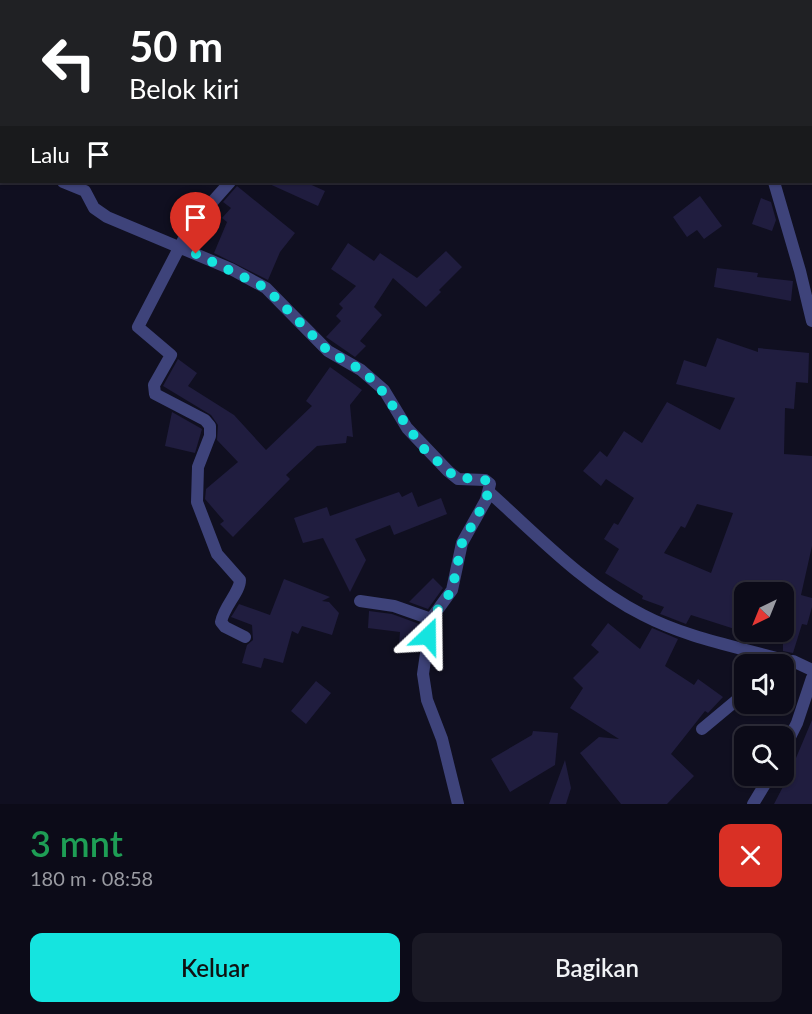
<!DOCTYPE html>
<html lang="id">
<head>
<meta charset="utf-8">
<style>
	:root { --surface:#0c0b18; --page:#1a1925; --text:#f1f3f6; --muted:#9a9ba2; --line:#2c2b37; --accent:#15e4df }
	body { margin:0; font-family:Lato,sans-serif; background:var(--page); color:var(--text); height:100vh; display:flex; flex-direction:column; font-size:22px; white-space:nowrap }
	* { box-sizing:border-box; margin:0 }
	p { font-size:20px; color:var(--muted) }
	.icon { flex:none; width:33px; height:33px; fill:none; stroke:currentColor; stroke-width:2; stroke-linecap:round; stroke-linejoin:round }
	.map { position:relative; height:804px; overflow:hidden }
	.details { display:flex; flex-direction:column; background:var(--surface); flex:1 }
	.details>* { flex:none }
	.hud { position:absolute; left:0px; top:0px; width:813px; height:183px; box-shadow:0 2px 4px #0004,0 0 0 2px var(--line); background:#202124; color:#fff; overflow:hidden }
	.needle { width:39px; rotate:223deg }
	.fabs { position:absolute; left:734px; top:582px; display:grid; gap:12px }
	.fabs a { display:grid; place-items:center; width:60px; height:60px; border-radius:12px; background:var(--surface); box-shadow:0 2px 4px #0004,0 0 0 2px var(--line); font-size:30px }
	.pin { position:absolute; display:grid; place-items:center; width:51px; height:51px; color:#fff; margin:-62px -26px; border-radius:50% 50% 50% 0; rotate:-45deg; box-shadow:0 0 6px #0007 }
	.pin .icon { rotate:45deg }
	.me { position:absolute; width:66px; margin:-33px; rotate:23deg; stroke-linejoin:round; filter:drop-shadow(0 0 4px #0008) }
	.turn { display:flex; align-items:center; gap:21px; height:126px; padding:0 30px; font-size:27px }
	.turn .icon { width:78px; height:78px; stroke-width:2.5 }
	.turn b { display:block; font-size:42px; line-height:51px }
	.then { display:flex; align-items:center; height:57px; padding:0 30px; background:#0003; gap:12px; font-size:22px }
	.round { display:grid; place-items:center; flex:none; width:63px; height:63px; border-radius:12px; background:var(--page) }
	.head { display:flex; align-items:center; justify-content:space-between; height:102px; padding:0 30px }
	h1 { font-size:36px; font-weight:600; line-height:45px; color:#1e9e55 }
	.primary-button { display:flex; gap:12px; margin-top:auto; padding:12px 30px }
	.primary-button a { flex:1; height:69px; border-radius:12px; background:var(--accent); color:#111; font-size:24px; font-weight:600; line-height:69px; text-align:center }
	.primary-button a+a { background:var(--page); color:var(--text) }
	.map>svg:first-child { display:block }
</style>
</head>
<body>
<div class="map">
<svg width="812" height="804" viewBox="0 0 812 804">
	<rect width="100%" height="100%" fill="#100f20"/>
	<path fill="#201d3f" fill-rule="evenodd" d="M 265,182 L 305,182 L 325,191 L 318,206 Z
		M 237,186 L 295,233 L 280,252 L 268,280 L 214,253 L 227,222 L 222,218 L 231,208 L 223,202 Z
		M 700,196 L 722,226 L 704,239 L 697,230 L 687,237 L 673,217 Z
		M 761,198 L 771,202 L 776,220 L 772,231 L 752,224 Z
		M 348,243 L 374,261 L 380,253 L 417,278 L 446,251 L 462,267 L 439,290 L 441,292 L 426,307 L 393,278 L 374,307 L 382,315 L 360,341 L 366,346 L 355,357 L 326,337 L 341,321 L 336,316 L 343,308 L 339,304 L 356,286 L 331,269 Z
		M 717,268 L 758,273 L 757,277 L 793,281 L 791,301 L 714,287 Z
		M 717,338 L 758,352 L 758,348 L 809,353 L 808,383 L 796,382 L 794,409 L 785,408 L 784,454 L 812,456 L 812,546 L 801,595 L 812,598 L 812,607 L 807,625 L 802,624 L 793,653 L 783,651 L 783,592 L 744,592 L 744,632 L 691,615 L 686,624 L 663,615 L 660,614 L 664,607 L 642,599 L 643,596 L 605,573 L 619,549 L 604,539 L 614,523 L 618,525 L 634,498 L 606,479 L 601,486 L 583,471 L 600,451 L 607,457 L 624,431 L 642,443 L 667,402 L 720,430 L 735,398 L 676,384 L 684,360 L 706,367 ZM 697,504 L 733,513 L 711,573 L 664,553 L 681,526 L 685,528 Z
		M 178,359 L 197,373 L 188,386 L 234,415 L 266,450 L 312,406 L 306,401 L 330,367 L 362,390 L 350,405 L 353,437 L 347,436 L 346,443 L 317,446 L 286,475 L 290,479 L 233,537 L 220,524 L 224,521 L 205,499 L 206,489 L 238,462 L 217,440 L 218,425 L 211,415 L 163,386 Z
		M 172,412 L 202,429 L 195,453 L 165,446 Z
		M 399,492 L 402,497 L 412,492 L 418,507 L 441,498 L 447,514 L 394,535 L 390,525 L 355,539 L 366,560 L 350,592 L 323,538 L 303,543 L 294,518 L 327,507 L 330,516 Z
		M 433,578 L 443,588 L 428,609 L 409,602 Z
		M 284,579 L 330,597 L 322,601 L 329,602 L 339,613 L 332,635 L 302,626 L 298,634 L 292,631 L 283,663 L 264,658 L 261,668 L 242,663 L 247,645 L 253,640 L 252,625 L 231,617 L 233,614 L 239,604 L 270,615 Z
		M 369,611 L 392,614 L 422,625 L 419,647 L 399,645 L 400,632 L 368,628 Z
		M 608,623 L 640,649 L 652,628 L 678,639 L 665,666 L 694,685 L 698,679 L 723,697 L 708,713 L 705,711 L 671,754 L 694,776 L 667,804 L 621,804 L 580,753 L 599,737 L 619,739 L 570,708 L 583,688 L 573,678 L 599,652 L 591,645 Z
		M 316,681 L 331,693 L 306,724 L 291,711 Z
		M 812,720 L 812,804 L 774,804 L 788,777 Z
		M 533,731 L 558,733 L 555,765 L 510,792 L 491,759 L 532,735 Z
		M 565,760 L 571,788 L 566,804 L 549,804 Z"/>
	<g fill="none" stroke-linecap="round" stroke-linejoin="round">
		<path stroke="#3e437a" stroke-width="12" d="M 723,0 L 724,2
			M 0,95 L 2,96
			M 63,182 L 85,191 L 94,208 L 107,217 L 231,269 L 266,288 L 328,351 L 361,370 L 384,390 L 407,428 L 448,471 L 458,479 L 485,480 L 490,484 L 486,500 L 462,543 L 452,590 L 431,619 L 423,674 L 427,700 L 442,739 L 458,804
			M 230,182 L 190,227 L 138,327 L 171,355 L 154,385 L 155,394 L 205,420 L 210,426 L 210,436 L 198,467 L 197,502 L 217,554 L 240,580 C 240,592 224,606 221,622 L 225,627 L 245,637
			M 774,182 L 800,271 L 812,321
			M 489,492 C 537,535 584,585 643,615 C 687,638 739,647 787,661
			M 360,601 L 394,606 L 431,619
			M 782,664 L 793,661 L 812,670
			M 702,729 L 744,694
			M 783,751 L 797,723 L 812,678
			M 753,804 L 770,776"/>
	</g>
	<g fill="none" stroke-linecap="round" stroke-linejoin="round">
		<path stroke="#15e4df" stroke-width="10" stroke-dasharray="0 18" d="M 196,254 L 266,288 L 328,351 L 361,370 L 377,384 L 423,448 L 455,477 L 485,480 L 490,484 L 486,500 L 462,543 L 452,590 L 431,619 L 428,636"/>
	</g>
</svg>
<div class="fabs">
<a><svg class="needle" viewBox="-14 -14 28 28"><path d="M0-13l5 13h-10z" fill="#e53935"/><path d="M0 13l5-13h-10z" fill="#9a9ba2"/></svg></a>
<a><svg class="icon" aria-label="sound" viewBox="0 0 24 24"><path d="M4 9h4l5-4v14l-5-4H4zM17 9q2 3 0 6"/></svg></a>
<a><svg class="icon" aria-label="search" viewBox="0 0 24 24"><circle cx="10" cy="10" r="6"/><path d="M15 15l6 6"/></svg></a>
</div>
<div class="pin" style="left:196px;top:254px;background:#d93025"><svg class="icon" aria-label="arrive" viewBox="0 0 24 24"><path d="M6 21V4h12l-3 4 3 4H6"/></svg></div>
<svg class="me" style="left:428px;top:636px" viewBox="-20 -20 40 40"><path d="M0-17L14 15 0 8-14 15z" fill="#15e4df" stroke="#fff" stroke-width="4"/></svg>
<div class="hud">
<div class="turn"><svg class="icon" aria-label="left" viewBox="0 0 24 24"><path d="M17 20v-9H6M10 6l-5 5 5 5"/></svg><div><b>50 m</b>Belok kiri</div></div>
<div class="then">Lalu<svg class="icon" aria-label="arrive" viewBox="0 0 24 24"><path d="M6 21V4h12l-3 4 3 4H6"/></svg></div>
</div>
</div>
<section class="details">
<div class="head"><div><h1>3 mnt</h1><p>180 m · 08:58</p></div><a class="round" style="background:#d93025;color:#fff"><svg class="icon" aria-label="close" viewBox="0 0 24 24"><path d="M6 6l12 12M18 6L6 18"/></svg></a></div>
<div class="primary-button"><a>Keluar</a><a>Bagikan</a></div>
</section>
</body>
</html>
